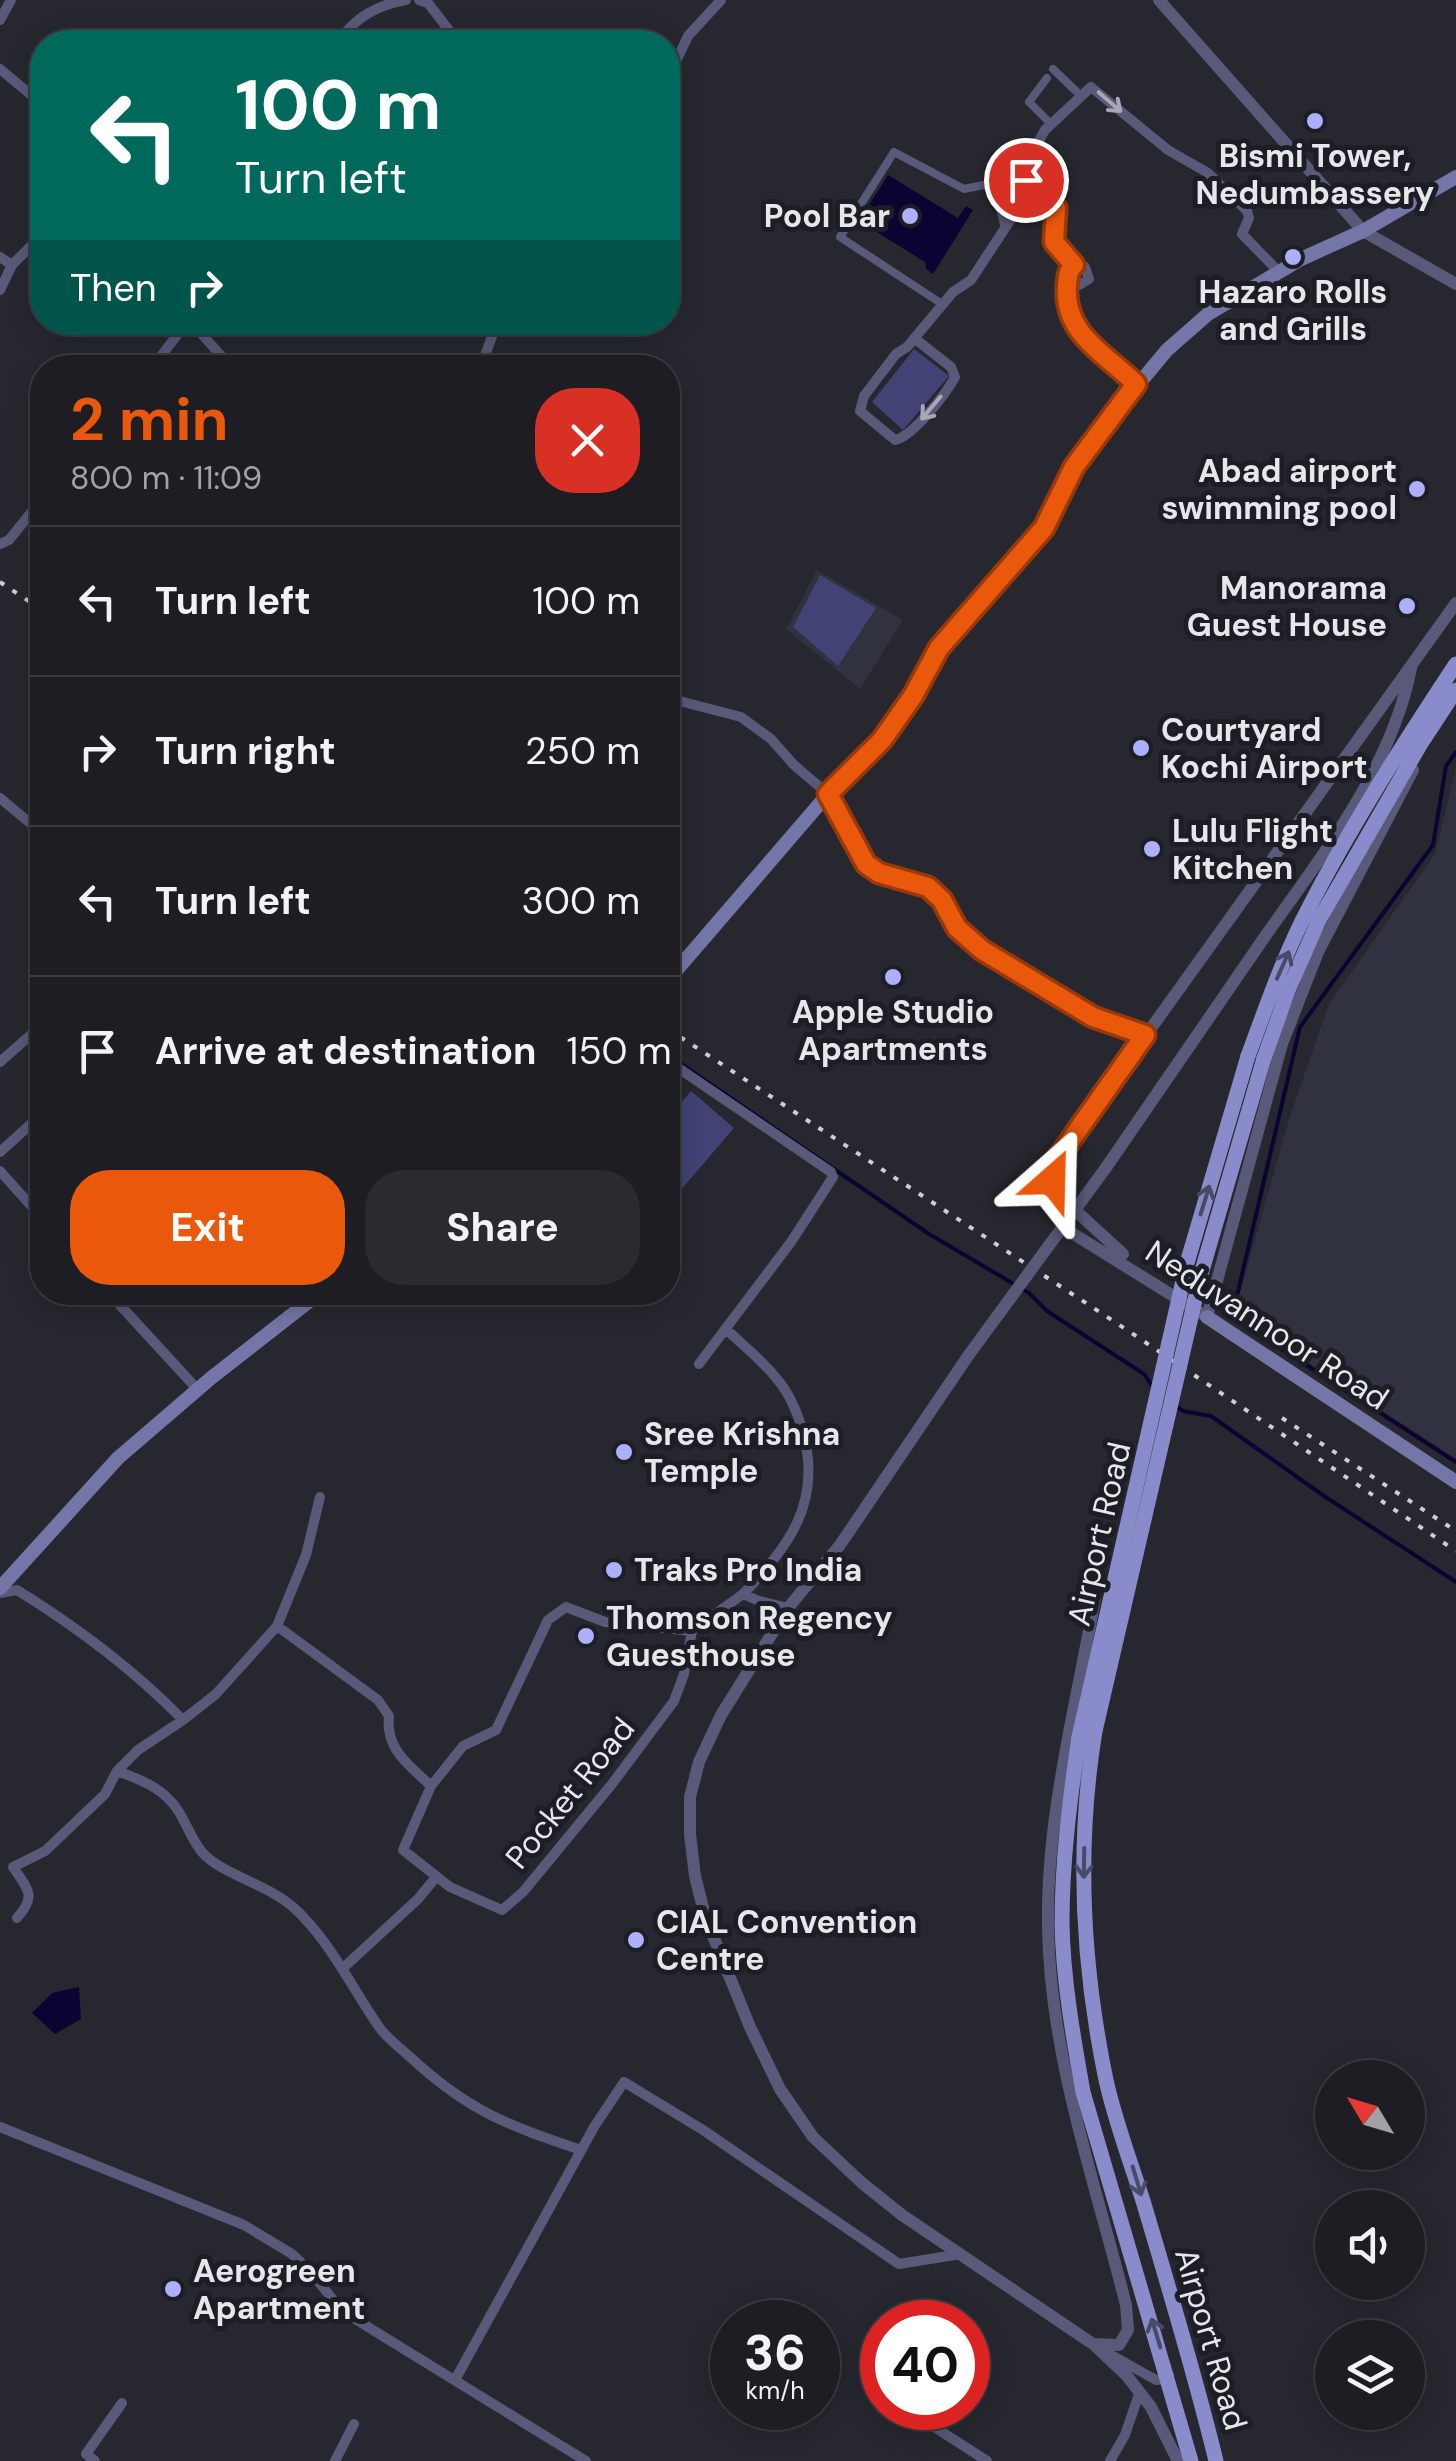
<!DOCTYPE html>
<html lang="en">
<head>
<meta charset="utf-8">
<style>
	:root { --surface:#1d1d23; --page:#2a2a30; --text:#f1f3f6; --muted:#a0a2a6; --line:#3b3b41; --accent:#ea580c }
	body { margin:0; font-family:"DM Sans",sans-serif; background:var(--page); color:var(--text); height:100vh; display:flex; flex-direction:column; font-size:38px; white-space:nowrap }
	* { box-sizing:border-box; margin:0 }
	p { font-size:32px; color:var(--muted) }
	.icon { flex:none; width:55px; height:55px; fill:none; stroke:currentColor; stroke-width:2; stroke-linecap:round; stroke-linejoin:round }
	.map { position:relative; flex:1; overflow:hidden }
	.side { position:absolute; left:30px; top:355px; width:650px; height:950px; display:flex; flex-direction:column; background:var(--surface); border-radius:40px; box-shadow:0 5px 25px #0003,0 0 0 2px var(--line) }
	.side>* { flex:none }
	.hud { position:absolute; left:30px; top:30px; width:650px; height:305px; border-radius:40px; box-shadow:0 5px 25px #0003,0 0 0 2px var(--line); background:#00695c; color:#fff; overflow:hidden }
	.needle { width:65px; rotate:308deg }
	.controls { position:absolute; left:1315px; top:2060px; display:grid; gap:20px }
	.controls a { display:grid; place-items:center; width:110px; height:110px; border-radius:50%; background:var(--surface); box-shadow:0 5px 25px #0003,0 0 0 2px var(--line); font-size:50px }
	.speed { position:absolute; left:710px; top:2300px; display:flex; gap:20px; font-size:50px; font-weight:700; text-align:center }
	.speed>* { display:grid; place-content:center; width:130px; height:130px; border-radius:50%; background:var(--surface); box-shadow:0 5px 25px #0003,0 0 0 2px var(--line); line-height:1 }
	.speed small { font-size:25px; font-weight:400 }
	.speed .limit { border:15px solid #d22; background:#fff; color:#111 }
	.pin { position:absolute; display:grid; place-items:center; width:85px; height:85px; color:#fff; margin:-42px; border:5px solid #fff; border-radius:50%; box-shadow:0 2px 10px #0007 }
	.me { position:absolute; width:110px; margin:-55px; rotate:25deg; stroke-linejoin:round; filter:drop-shadow(0 0 8px #0008) }
	.turn { display:flex; align-items:center; gap:35px; height:210px; padding:0 40px; font-size:45px }
	.turn .icon { width:130px; height:130px; stroke-width:2.5 }
	.turn b { display:block; font-size:70px; line-height:85px }
	.then { display:flex; align-items:center; height:95px; padding:0 40px; background:#0003; gap:20px; font-size:38px }
	.round { display:grid; place-items:center; flex:none; width:105px; height:105px; border-radius:40px; background:var(--page) }
	.headline { display:flex; align-items:center; justify-content:space-between; height:170px; padding:0 40px }
	h1 { font-size:60px; font-weight:700; line-height:75px; color:var(--accent) }
	.primary-button { display:flex; gap:20px; margin-top:auto; padding:20px 40px }
	.primary-button a { flex:1; height:115px; border-radius:40px; background:var(--accent); color:#fff; font-size:40px; font-weight:700; line-height:115px; text-align:center }
	.primary-button a+a { background:var(--page); color:var(--text) }
	ul { padding:0; list-style:none }
	li { display:flex; align-items:center; gap:30px; height:150px; padding:0 40px; border-top:2px solid var(--line) }
	li div { flex:1 }
	li b { display:block; font-size:38px }
	li em { font-style:normal }
	.map>svg:first-child { display:block }
</style>
</head>
<body>
<div class="map">
<svg width="1456" height="2461" viewBox="0 0 1456 2461">
	<rect width="100%" height="100%" fill="#27272f"/>
	<path fill="#31323f" d="M 817,570 L 903,620 L 860,689 L 786,629 Z
		M 1456,767 L 1456,1459 L 1234,1314 L 1289,1119 L 1329,1004 L 1435,854 Z"/>
	<path fill="#424275" d="M 914,349 L 949,376 L 903,430 L 872,402 Z
		M 820,575 L 876,608 L 838,666 L 793,627 Z
		M 691,1091 L 734,1128 L 668,1205 L 668,1118 Z"/>
	<path fill="#0c0332" d="M 888,175 L 958,218 L 966,206 L 973,210 L 933,274 L 926,269 L 925,262 L 859,221 Z
		M 79,1987 L 81,2019 L 55,2034 L 32,2013 L 52,1993 Z"/>
	<g fill="none" stroke-linecap="round" stroke-linejoin="round">
		<path stroke="#0c0332" stroke-width="4" d="M 1456,752 L 1446,766 L 1433,845 L 1300,1027 L 1232,1317 L 1456,1462
			M 678,1062 L 929,1234 L 1029,1293 L 1047,1311 L 1144,1374 L 1155,1390
			M 1174,1405 L 1183,1411 L 1211,1416 L 1324,1496 L 1456,1582"/>
		<path stroke="#595a79" stroke-width="8" d="M 1053,69 L 1080,95
			M 1047,78 L 1029,102 L 1051,124
			M 942,304 L 840,237 L 894,152 L 964,189 L 993,183 L 1005,228"/>
		<path stroke="#595a79" stroke-width="10" d="M 419,0 L 428,3 L 458,42
			M 0,20 L 11,0
			M 338,42 C 355,18 376,5 406,0
			M 0,69 L 42,104
			M 668,78 L 688,36 L 721,0
			M 1030,171 L 1035,148 L 1045,130 L 1091,87 L 1168,150 L 1208,173 L 1247,211 L 1249,218 L 1242,234 L 1279,272
			M 1029,174 L 1040,170 L 1060,186 L 1056,208
			M 0,257 L 12,265 L 42,235
			M 1068,282 L 1079,285 L 1089,279 L 1085,267 L 1074,265
			M 1069,285 L 1082,325 L 1115,358 L 1115,363
			M 0,290 L 12,265
			M 191,322 L 232,368
			M 914,338 L 951,367 L 955,377 C 946,394 913,436 895,440 L 860,411 L 864,396 L 896,354 L 907,347 L 953,292 L 971,280 L 1015,213 L 1024,184 L 1056,208 L 1054,242 L 1073,261 L 1074,265 C 1067,272 1068,277 1067,286 C 1062,334 1107,356 1136,385
			M 152,368 L 187,322
			M 484,368 L 483,361 L 494,331 L 489,322
			M 0,544 L 9,540 L 42,499
			M 668,698 L 741,717 L 771,739 L 794,765 L 828,794 L 866,864 L 879,873 L 928,887 L 942,900 L 957,928 L 982,950 L 1093,1017 L 1145,1035
			M 0,798 L 42,833
			M 668,1061 L 831,1172 L 833,1177 L 791,1242 L 699,1364
			M 0,1062 L 42,1025
			M 0,1152 L 42,1114
			M 0,1171 L 42,1218
			M 108,1292 L 198,1390
			M 727,1330 C 744,1346 763,1361 777,1379 C 790,1394 799,1417 804,1436 C 821,1504 789,1546 743,1594
			M 0,1593 L 17,1590 C 77,1627 134,1670 183,1720 L 216,1694 L 277,1626 L 378,1700 L 389,1716 C 385,1749 409,1765 431,1786 L 463,1746 L 496,1730 L 548,1620 L 566,1607 L 605,1622 L 692,1631 L 743,1594 L 759,1601 L 788,1608
			M 277,1626 L 306,1555 L 320,1497
			M 117,1771 C 142,1780 165,1789 179,1812 C 187,1825 192,1840 202,1852 C 219,1873 267,1884 293,1907 C 328,1938 351,1986 377,2024 C 385,2037 398,2046 409,2056 C 468,2111 507,2125 581,2150
			M 431,1786 L 403,1850 L 450,1887 L 502,1910 L 523,1892 L 612,1784 L 674,1701 L 684,1674 L 692,1631
			M 17,1918 C 37,1896 28,1889 13,1867 L 45,1851 L 105,1794 L 117,1771 L 138,1750 L 183,1720
			M 342,1969 L 418,1899 L 436,1877
			M 0,2127 L 244,2225 L 292,2254 L 310,2271 L 342,2311 L 586,2461
			M 1106,2352 L 1156,2380 L 1166,2379 L 1169,2375
			M 455,2380 L 594,2127 L 624,2082 L 703,2130 L 899,2264 L 961,2254
			M 922,2419 L 987,2461
			M 95,2461 L 86,2454 L 122,2403
			M 335,2461 L 354,2424
			M 1110,2461 L 1125,2435 L 1139,2394"/>
		<path stroke="#595a79" stroke-width="12" d="M 1159,0 L 1363,231 L 1456,284
			M 1413,770 L 1318,952 L 1282,1044 L 1207,1317 L 1072,1233 C 1043,1209 1048,1191 1058,1158 L 1456,603
			M 1059,1165 L 1062,1194 L 1066,1202 L 1123,1254
			M 1105,1169 C 1159,1091 1212,1013 1266,935 C 1323,854 1392,767 1411,668
			M 968,1356 L 840,1545 L 788,1608 L 721,1715 L 699,1762 L 690,1797 L 690,1834 L 695,1876 L 705,1916 L 750,2027 L 780,2089 L 813,2137 L 862,2183 L 902,2215 L 1093,2344 L 1127,2376 L 1151,2407 L 1178,2461
			M 1093,2344 L 1119,2345 L 1128,2330 L 1126,2305 C 1095,2181 1050,2057 1048,1927 C 1046,1817 1076,1706 1095,1598"/>
		<path stroke="#7476a7" stroke-width="14" d="M 668,980 L 828,794 L 882,740 L 913,697 L 939,647 L 1044,528 L 1073,467 L 1091,441 L 1167,350 L 1208,314 L 1301,259 L 1363,231 L 1456,177
			M 1207,1317 L 1456,1482
			M 0,1588 L 118,1458 L 211,1378 L 321,1292"/>
		<path stroke="#898bca" stroke-width="15" d="M 1248,1056 C 1265,1010 1281,964 1302,921 C 1347,832 1401,747 1456,664
			M 1264,1058 L 1289,988 L 1319,920 L 1420,745 L 1456,690
			M 1095,1731 C 1076,1847 1082,1964 1106,2080 C 1115,2121 1131,2163 1144,2204 C 1169,2289 1195,2374 1216,2461
			M 1079,1737 C 1070,1798 1062,1861 1062,1923 C 1063,1979 1073,2036 1083,2092 L 1191,2461"/>
		<path stroke="#ceced3" stroke-width="4" stroke-dasharray="5 10" stroke-linecap="butt" d="M 0,582 L 42,610
			M 668,1029 L 1127,1330 L 1456,1551
			M 1282,1418 L 1456,1531"/>
		<path stroke="#595a79" stroke-width="12" d="M 968,1356 L 1105,1169"/>
		<path stroke="#898bca" stroke-width="15" d="M 1095,1731 L 1201,1274 L 1264,1058
			M 1079,1737 L 1187,1263 L 1248,1056"/>
	</g>
	<defs><path id="oneway-shaft" d="M-6 0H5M1.5-3L5.5 0L1.5 3" fill="none" stroke-width="1.6" stroke-linecap="round" stroke-linejoin="round" transform="scale(2.5)"/></defs>
	<g stroke="#a7a7b8">
		<use href="#oneway-shaft" transform="translate(1110 102) rotate(41)"/>
		<use href="#oneway-shaft" transform="translate(931 408) rotate(130)"/>
	</g>
	<g stroke="#484a67">
		<use href="#oneway-shaft" transform="translate(1283 965) rotate(-66)"/>
		<use href="#oneway-shaft" transform="translate(1205 1200) rotate(-73)"/>
		<use href="#oneway-shaft" transform="translate(1084 1863) rotate(91)"/>
		<use href="#oneway-shaft" transform="translate(1137 2181) rotate(73)"/>
		<use href="#oneway-shaft" transform="translate(1156 2333) rotate(-107)"/>
	</g>
	<g fill="none" stroke-linecap="round" stroke-linejoin="round">
		<g stroke="#983908" stroke-width="25">
			<path id="route" d="M 1026,180 L 1024,184 L 1056,208 L 1054,242 L 1074,265 C 1067,272 1068,277 1067,286 C 1063,334 1107,355 1136,384 L 1074,467 L 1044,528 L 939,648 L 913,696 L 882,740 L 828,794 L 866,864 L 879,873 L 928,887 L 942,900 L 957,928 L 982,950 L 1093,1017 L 1145,1035 L 1058,1158 L 1052,1180"/>
		</g>
		<use href="#route" stroke="#ea580c" stroke-width="18"/>
	</g>
	<g fill="#acaffb" stroke="#1d1e25" stroke-width="4">
		<circle cx="1315" cy="121" r="10"/>
		<circle cx="910" cy="216" r="10"/>
		<circle cx="1293" cy="257" r="10"/>
		<circle cx="1417" cy="489" r="10"/>
		<circle cx="1407" cy="606" r="10"/>
		<circle cx="1141" cy="748" r="10"/>
		<circle cx="1152" cy="849" r="10"/>
		<circle cx="893" cy="977" r="10"/>
		<circle cx="624" cy="1452" r="10"/>
		<circle cx="614" cy="1570" r="10"/>
		<circle cx="586" cy="1636" r="10"/>
		<circle cx="636" cy="1940" r="10"/>
		<circle cx="173" cy="2289" r="10"/>
	</g>
	<g text-anchor="middle" dominant-baseline="central" stroke-width="10" stroke-linejoin="round" paint-order="stroke">
		<g font-size="32" font-weight="bold" fill="#e6e6eb" stroke="#1d1e25" text-anchor="start">
			<text x="1315" y="156" text-anchor="middle">Bismi Tower,<tspan x="1315" dy="37">Nedumbassery</tspan></text>
			<text x="890" y="216" text-anchor="end">Pool Bar</text>
			<text x="1293" y="292" text-anchor="middle">Hazaro Rolls<tspan x="1293" dy="37">and Grills</tspan></text>
			<text x="1397" y="471" text-anchor="end">Abad airport<tspan x="1397" dy="37">swimming pool</tspan></text>
			<text x="1387" y="588" text-anchor="end">Manorama<tspan x="1387" dy="37">Guest House</tspan></text>
			<text x="1161" y="730">Courtyard<tspan x="1161" dy="37">Kochi Airport</tspan></text>
			<text x="1172" y="831">Lulu Flight<tspan x="1172" dy="37">Kitchen</tspan></text>
			<text x="893" y="1012" text-anchor="middle">Apple Studio<tspan x="893" dy="37">Apartments</tspan></text>
			<text x="644" y="1434">Sree Krishna<tspan x="644" dy="37">Temple</tspan></text>
			<text x="634" y="1570">Traks Pro India</text>
			<text x="606" y="1618">Thomson Regency<tspan x="606" dy="37">Guesthouse</tspan></text>
			<text x="656" y="1922">CIAL Convention<tspan x="656" dy="37">Centre</tspan></text>
			<text x="193" y="2271">Aerogreen<tspan x="193" dy="37">Apartment</tspan></text>
		</g>
		<g font-size="32" fill="#e6e6eb" stroke="#1d1e25">
			<text transform="translate(1267 1325) rotate(33)">Neduvannoor Road</text>
			<text transform="translate(1099 1534) rotate(-77)">Airport Road</text>
			<text transform="translate(570 1793) rotate(-51)">Pocket Road</text>
			<text transform="translate(1211 2339) rotate(74)">Airport Road</text>
		</g>
	</g>
</svg>
<div class="controls">
<a><svg class="needle" viewBox="-14 -14 28 28"><path d="M0-13l5 13h-10z" fill="#e53935"/><path d="M0 13l5-13h-10z" fill="#a0a2a6"/></svg></a>
<a><svg class="icon" aria-label="sound" viewBox="0 0 24 24"><path d="M4 9h4l5-4v14l-5-4H4zM17 9q2 3 0 6"/></svg></a>
<a><svg class="icon" aria-label="layers" viewBox="0 0 24 24"><path d="M12 4l9 5-9 5-9-5zM3 14l9 5 9-5"/></svg></a>
</div>
<div class="speed"><div>36<small>km/h</small></div><div class="limit">40</div></div>
<div class="pin" style="left:1026px;top:180px;background:#d93025"><svg class="icon" aria-label="arrive" viewBox="0 0 24 24"><path d="M6 21V4h12l-3 4 3 4H6"/></svg></div>
<svg class="me" style="left:1052px;top:1180px" viewBox="-20 -20 40 40"><path d="M0-17L14 15 0 8-14 15z" fill="#ea580c" stroke="#fff" stroke-width="4"/></svg>
<div class="hud">
<div class="turn"><svg class="icon" aria-label="left" viewBox="0 0 24 24"><path d="M17 20v-9H6M10 6l-5 5 5 5"/></svg><div><b>100 m</b>Turn left</div></div>
<div class="then">Then<svg class="icon" aria-label="right" viewBox="0 0 24 24"><path d="M7 20v-9h11M14 6l5 5-5 5"/></svg></div>
</div>
<section class="side">
<div class="headline"><div><h1>2 min</h1><p>800 m · 11:09</p></div><a class="round" style="background:#d93025;color:#fff"><svg class="icon" aria-label="close" viewBox="0 0 24 24"><path d="M6 6l12 12M18 6L6 18"/></svg></a></div>
<ul>
<li><svg class="icon" aria-label="left" viewBox="0 0 24 24"><path d="M17 20v-9H6M10 6l-5 5 5 5"/></svg><div><b>Turn left</b></div><em>100 m</em></li>
<li><svg class="icon" aria-label="right" viewBox="0 0 24 24"><path d="M7 20v-9h11M14 6l5 5-5 5"/></svg><div><b>Turn right</b></div><em>250 m</em></li>
<li><svg class="icon" aria-label="left" viewBox="0 0 24 24"><path d="M17 20v-9H6M10 6l-5 5 5 5"/></svg><div><b>Turn left</b></div><em>300 m</em></li>
<li><svg class="icon" aria-label="arrive" viewBox="0 0 24 24"><path d="M6 21V4h12l-3 4 3 4H6"/></svg><div><b>Arrive at destination</b></div><em>150 m</em></li>
</ul>
<div class="primary-button"><a>Exit</a><a>Share</a></div>
</section>
</div>
</body>
</html>
